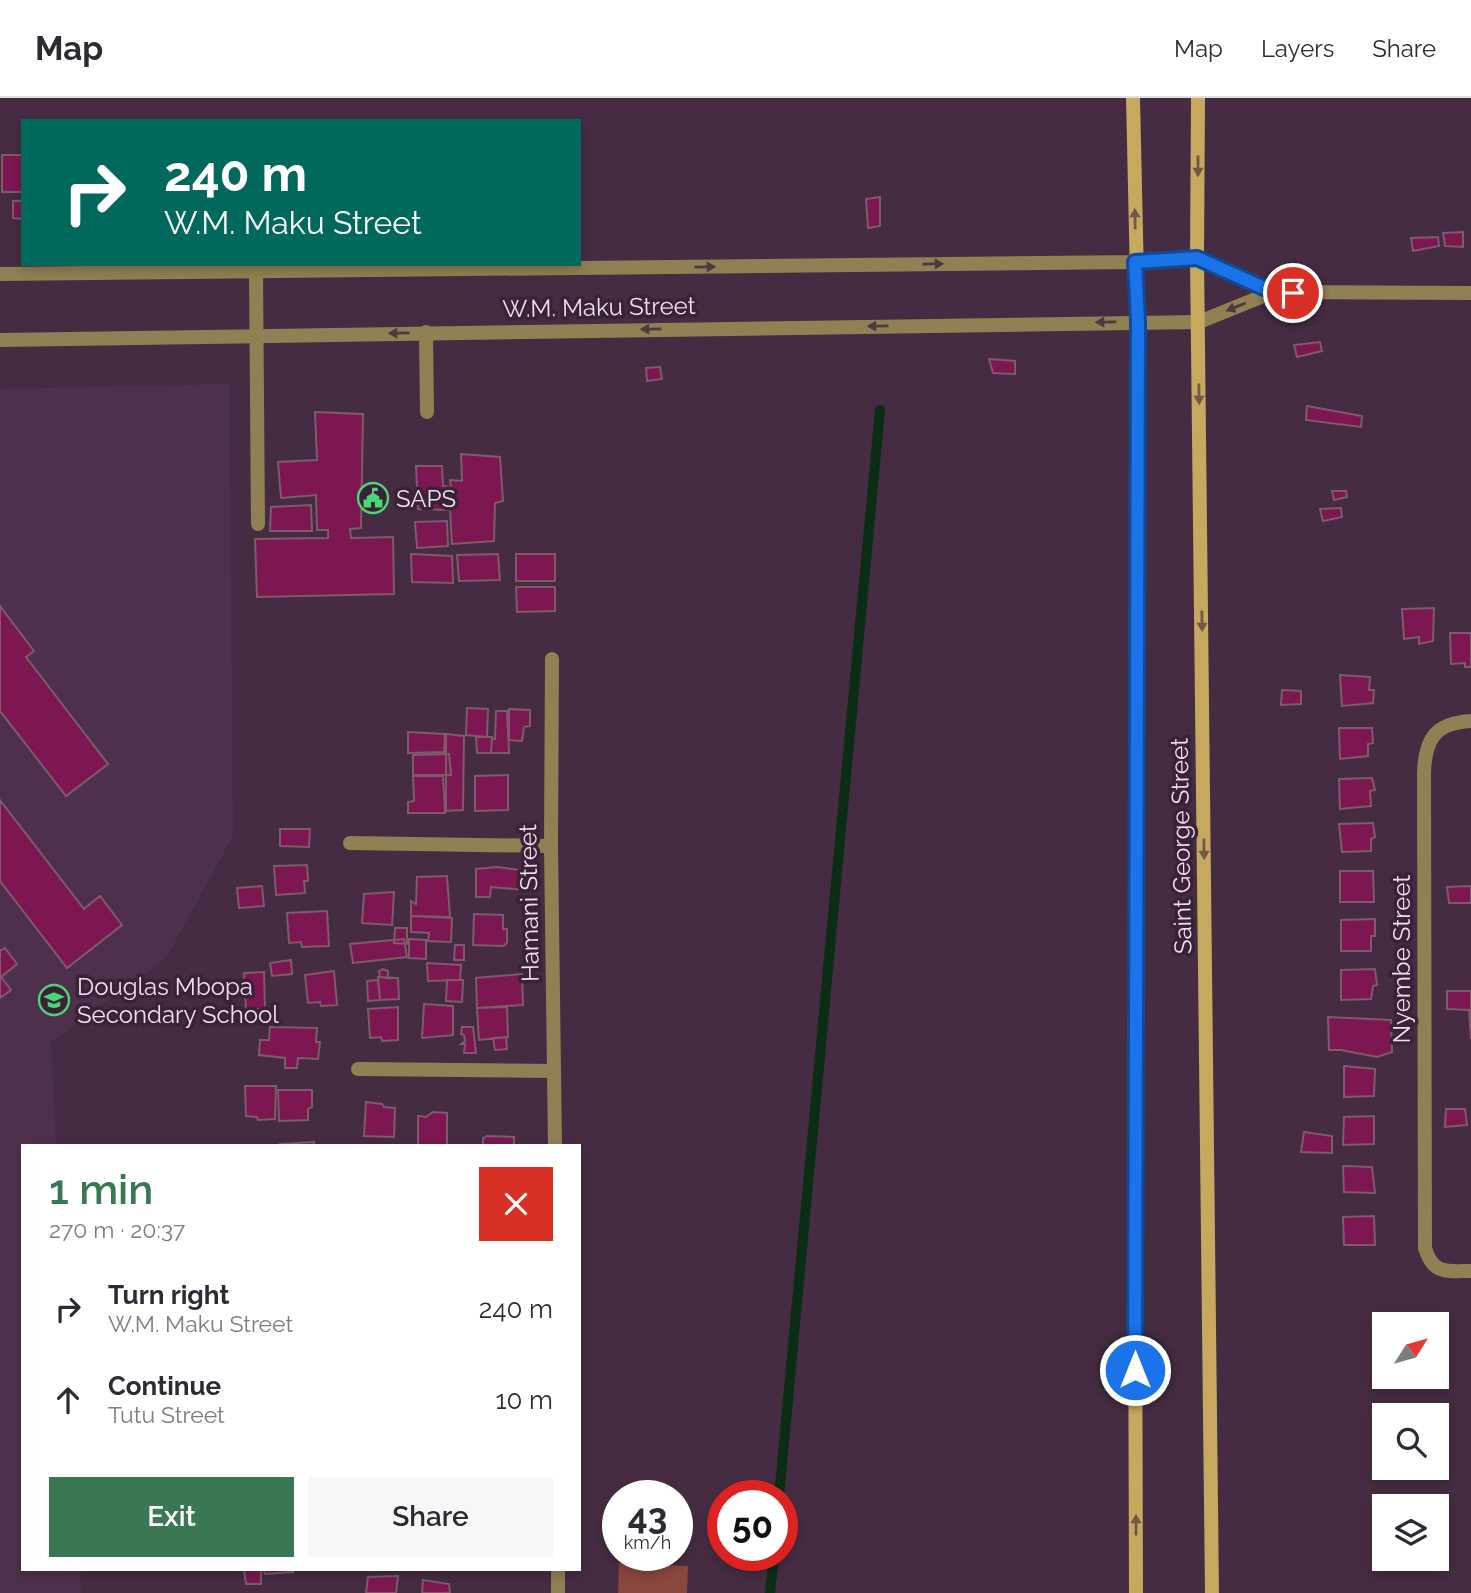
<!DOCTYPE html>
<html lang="en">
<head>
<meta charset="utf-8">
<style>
	:root { --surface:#fff; --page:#f7f7f7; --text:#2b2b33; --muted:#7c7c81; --line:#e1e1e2; --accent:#397852 }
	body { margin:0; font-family:Raleway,sans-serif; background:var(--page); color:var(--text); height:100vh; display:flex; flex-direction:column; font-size:26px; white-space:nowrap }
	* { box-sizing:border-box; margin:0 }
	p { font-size:23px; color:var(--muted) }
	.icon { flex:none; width:38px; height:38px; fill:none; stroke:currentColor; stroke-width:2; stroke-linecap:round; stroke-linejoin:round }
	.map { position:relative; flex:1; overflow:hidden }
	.sheet { position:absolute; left:21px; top:1046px; width:560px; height:427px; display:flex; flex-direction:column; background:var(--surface); border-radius:0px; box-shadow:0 4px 10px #0003 }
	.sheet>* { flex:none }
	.hud { position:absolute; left:21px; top:21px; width:560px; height:147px; border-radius:0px; box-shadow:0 4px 10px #0003; background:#00695c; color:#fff; overflow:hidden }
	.needle { width:46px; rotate:53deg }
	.buttons { position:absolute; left:1372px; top:1214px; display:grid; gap:14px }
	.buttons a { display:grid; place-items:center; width:77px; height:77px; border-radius:0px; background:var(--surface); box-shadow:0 4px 10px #0003; font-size:35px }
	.speed { position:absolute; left:602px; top:1382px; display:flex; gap:14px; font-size:35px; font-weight:700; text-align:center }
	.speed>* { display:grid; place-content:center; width:91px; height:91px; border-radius:50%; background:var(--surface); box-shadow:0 4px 10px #0003; line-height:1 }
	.speed small { font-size:18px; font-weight:400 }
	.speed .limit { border:10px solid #d22; background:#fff; color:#111 }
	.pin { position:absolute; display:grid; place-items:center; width:60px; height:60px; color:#fff; margin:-30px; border:4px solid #fff; border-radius:50%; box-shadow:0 2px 7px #0007 }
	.me { position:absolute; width:77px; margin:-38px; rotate:0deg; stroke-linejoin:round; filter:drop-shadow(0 0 5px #0008) }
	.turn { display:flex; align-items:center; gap:24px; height:147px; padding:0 28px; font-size:32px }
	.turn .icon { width:91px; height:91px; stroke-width:2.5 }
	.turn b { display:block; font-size:49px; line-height:60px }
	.round { display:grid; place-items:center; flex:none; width:74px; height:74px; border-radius:0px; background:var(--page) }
	.overview { display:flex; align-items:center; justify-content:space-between; height:119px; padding:0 28px }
	h1 { font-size:42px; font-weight:600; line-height:52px; color:var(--accent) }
	.button { display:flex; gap:14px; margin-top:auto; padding:14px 28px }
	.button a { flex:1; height:80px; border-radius:0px; background:var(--accent); color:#fff; font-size:28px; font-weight:600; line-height:80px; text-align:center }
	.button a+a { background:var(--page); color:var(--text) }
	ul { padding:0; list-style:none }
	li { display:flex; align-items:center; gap:21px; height:91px; padding:0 28px }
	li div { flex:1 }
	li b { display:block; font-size:26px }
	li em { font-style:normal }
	header { display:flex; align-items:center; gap:42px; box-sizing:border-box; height:98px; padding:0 35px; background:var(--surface); border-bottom:2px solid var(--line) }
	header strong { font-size:33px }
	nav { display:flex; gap:38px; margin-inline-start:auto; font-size:24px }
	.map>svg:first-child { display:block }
</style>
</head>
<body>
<header>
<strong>Map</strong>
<nav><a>Map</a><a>Layers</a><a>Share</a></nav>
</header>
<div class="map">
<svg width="1471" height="1495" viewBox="0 0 1471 1495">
	<rect width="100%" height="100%" fill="#452c42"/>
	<path fill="#4f304c" d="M 229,286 L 233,738 L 166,860 L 51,944 L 56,1048 L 23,1048 L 23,1472 L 80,1472 L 81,1495 L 0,1495 L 0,291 Z"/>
	<path fill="#89473d" d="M 619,1465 L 688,1468 L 687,1495 L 618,1495 Z"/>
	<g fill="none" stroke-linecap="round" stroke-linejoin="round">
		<path stroke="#0b2d15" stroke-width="10" d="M 779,1398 L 880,312
			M 770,1495 L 774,1458"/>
	</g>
	<path fill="#7c1752" stroke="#7e5a6a" stroke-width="2" d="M 2,57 L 23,57 L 23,94 L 2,94 Z
		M 880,99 L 880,128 L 868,130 L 866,101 Z
		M 13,103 L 23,103 L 23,121 L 13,120 Z
		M 1463,134 L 1463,149 L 1445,148 L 1443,135 Z
		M 1438,139 L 1439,148 L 1413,153 L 1411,140 Z
		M 1320,244 L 1322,253 L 1297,259 L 1294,247 Z
		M 989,261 L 1015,263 L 1015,276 L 993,275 Z
		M 660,269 L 662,281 L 647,283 L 646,270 Z
		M 1307,308 L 1362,318 L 1361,329 L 1306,322 Z
		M 315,314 L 363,316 L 361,430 L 350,431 L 351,440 L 393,439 L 394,496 L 257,499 L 255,441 L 328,440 L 328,432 L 317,432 L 316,397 L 281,400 L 278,364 L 317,362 Z
		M 461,356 L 500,359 L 503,403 L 495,405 L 494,443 L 452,446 L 450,412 L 418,411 L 416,368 L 442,368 L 443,388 L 451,389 L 450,382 L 462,383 Z
		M 1332,393 L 1346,393 L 1347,399 L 1334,402 Z
		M 311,407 L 312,433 L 270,433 L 271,409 Z
		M 1341,410 L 1342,419 L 1323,423 L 1320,411 Z
		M 447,423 L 448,448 L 417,450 L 415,424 Z
		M 411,456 L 452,458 L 453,485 L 412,484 Z
		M 498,456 L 500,482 L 459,483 L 457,457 Z
		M 516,456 L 555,456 L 555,483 L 516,483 Z
		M 516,489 L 555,489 L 555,513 L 517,514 Z
		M 0,508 L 34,553 L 26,559 L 108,666 L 66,698 L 0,613 Z
		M 1434,510 L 1433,543 L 1419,546 L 1419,539 L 1404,541 L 1402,511 Z
		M 1450,535 L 1471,535 L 1471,569 L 1465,569 L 1465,565 L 1451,566 Z
		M 1340,577 L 1370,579 L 1369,592 L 1374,592 L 1373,605 L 1342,608 Z
		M 1282,592 L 1301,593 L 1301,606 L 1281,607 Z
		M 467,610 L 488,611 L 487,639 L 466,637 Z
		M 509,611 L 530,612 L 530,628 L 524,629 L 522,643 L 509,642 Z
		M 496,613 L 507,613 L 509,655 L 491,655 L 492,641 L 495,641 Z
		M 1339,630 L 1372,630 L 1373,645 L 1368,646 L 1368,658 L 1340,661 Z
		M 408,634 L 445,636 L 444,654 L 408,655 Z
		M 446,636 L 464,638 L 463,712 L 446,713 Z
		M 476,639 L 492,639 L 491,655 L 477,655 Z
		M 449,656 L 451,677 L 413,677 L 413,657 Z
		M 508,677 L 508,712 L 475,713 L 475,678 Z
		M 413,678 L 443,678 L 445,715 L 408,715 L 408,704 L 414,703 Z
		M 1372,680 L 1375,692 L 1370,693 L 1371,708 L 1340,711 L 1339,681 Z
		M 0,702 L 84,811 L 100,798 L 122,827 L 67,870 L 0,783 Z
		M 1373,725 L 1375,739 L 1371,741 L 1371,753 L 1342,754 L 1339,726 Z
		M 280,731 L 310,731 L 309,749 L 280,748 Z
		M 307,767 L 308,783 L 304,783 L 305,795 L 276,797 L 274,768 Z
		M 497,769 L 528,773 L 526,792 L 491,789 L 490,799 L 476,799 L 476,771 Z
		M 1340,773 L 1373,773 L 1374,804 L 1340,804 Z
		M 447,778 L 450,819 L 411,818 L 411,803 L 416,806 L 417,779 Z
		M 262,788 L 264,808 L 239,810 L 237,790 Z
		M 1471,788 L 1471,805 L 1449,805 L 1447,789 Z
		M 394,794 L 392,827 L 362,825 L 364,796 Z
		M 327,813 L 329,848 L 302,849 L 301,844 L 289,845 L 287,815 Z
		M 474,816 L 503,817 L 503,831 L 507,831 L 507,845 L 503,848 L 473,847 Z
		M 411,818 L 452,820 L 451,844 L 428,843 L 429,835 L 411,834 Z
		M 1375,821 L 1375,838 L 1371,838 L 1371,853 L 1341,853 L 1341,822 Z
		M 395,830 L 407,830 L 407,846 L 394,845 Z
		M 404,841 L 407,859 L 353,865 L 350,846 Z
		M 409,841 L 426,842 L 426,861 L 409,860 Z
		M 455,847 L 464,847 L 464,862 L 454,862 Z
		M 5,850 L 17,866 L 1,879 L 11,892 L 0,900 L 0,853 Z
		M 291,862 L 292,876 L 272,878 L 270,865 Z
		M 427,865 L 461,867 L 460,882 L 428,883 Z
		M 383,871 L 388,873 L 388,880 L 380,879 L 379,873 Z
		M 1375,871 L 1377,887 L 1373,888 L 1371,901 L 1341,902 L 1341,872 Z
		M 334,873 L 337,907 L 321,908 L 320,904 L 308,905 L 305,877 Z
		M 264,874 L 265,911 L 246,912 L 244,875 Z
		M 522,876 L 523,907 L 477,910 L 476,880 Z
		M 378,879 L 398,880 L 399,901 L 380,902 Z
		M 378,882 L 380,902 L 368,903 L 367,883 Z
		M 447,882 L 463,882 L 462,904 L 446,903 Z
		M 1447,893 L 1471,893 L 1471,941 L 1469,912 L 1447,911 Z
		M 424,906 L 453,908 L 453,937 L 422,940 Z
		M 398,909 L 398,942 L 382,943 L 381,939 L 370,940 L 368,911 Z
		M 507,909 L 508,939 L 479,942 L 477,910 Z
		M 1328,919 L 1391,922 L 1392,954 L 1377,959 L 1341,952 L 1329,952 Z
		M 270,929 L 317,930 L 316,944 L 320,944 L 318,961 L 298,960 L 297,970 L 285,970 L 285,960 L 259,957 L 260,942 L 269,942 Z
		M 462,929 L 473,929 L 476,955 L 464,955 L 465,946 L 461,946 L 465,943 L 464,937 L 461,936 Z
		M 506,939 L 507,951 L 495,952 L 493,940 Z
		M 1344,968 L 1375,971 L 1374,998 L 1344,999 Z
		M 245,988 L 276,988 L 275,1021 L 258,1022 L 257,1019 L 246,1018 Z
		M 278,992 L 312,992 L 312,1009 L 308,1011 L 308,1022 L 279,1023 Z
		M 366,1004 L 382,1006 L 384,1009 L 395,1010 L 394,1039 L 364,1038 Z
		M 1446,1011 L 1465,1011 L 1467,1027 L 1445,1029 Z
		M 433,1014 L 447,1015 L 447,1047 L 418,1048 L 418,1018 L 426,1019 Z
		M 1374,1018 L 1374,1046 L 1343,1047 L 1344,1019 Z
		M 1304,1034 L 1332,1038 L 1332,1055 L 1301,1054 Z
		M 487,1038 L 514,1039 L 514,1048 L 483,1048 L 483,1040 Z
		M 314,1044 L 314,1048 L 280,1048 L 280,1046 Z
		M 1343,1068 L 1372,1069 L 1375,1095 L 1344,1094 Z
		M 1374,1118 L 1375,1147 L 1344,1147 L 1343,1119 Z
		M 244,1472 L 261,1472 L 261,1486 L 246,1486 Z
		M 264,1472 L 292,1472 L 293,1474 L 265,1476 Z
		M 398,1478 L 396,1495 L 366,1495 L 368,1479 Z
		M 423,1482 L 449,1486 L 450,1495 L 422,1495 Z"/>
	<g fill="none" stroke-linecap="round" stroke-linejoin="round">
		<path stroke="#908053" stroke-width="14" d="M 256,173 L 258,426
			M 426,234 L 427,314
			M 350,745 L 551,748
			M 358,971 L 554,973"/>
		<path stroke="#908053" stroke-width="14" d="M 1197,160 L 1273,194
			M 1199,224 L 1273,194 L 1471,195
			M 552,561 L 551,748 L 555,1048
			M 1471,623 C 1435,625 1425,641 1424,675 L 1425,1150 C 1433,1177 1447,1173 1471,1173
			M 558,1472 L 558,1495"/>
		<path stroke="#908053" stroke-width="14" d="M 0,176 L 1135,164 L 1197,160
			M 0,242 L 1199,224"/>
		<path stroke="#c4a95f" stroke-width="14" d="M 1133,0 L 1138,224 L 1135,1161 L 1136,1495
			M 1198,0 L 1197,160 L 1212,1495"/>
	</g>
	<defs><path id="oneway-solid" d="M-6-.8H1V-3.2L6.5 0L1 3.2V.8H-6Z" transform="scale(1.75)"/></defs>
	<g fill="#715848">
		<use href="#oneway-solid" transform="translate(1198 68) rotate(90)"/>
		<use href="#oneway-solid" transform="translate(1135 121) rotate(-91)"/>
		<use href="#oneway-solid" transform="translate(1199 296) rotate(89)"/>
		<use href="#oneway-solid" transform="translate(1202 523) rotate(89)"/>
		<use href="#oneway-solid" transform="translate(1204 751) rotate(89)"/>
		<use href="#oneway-solid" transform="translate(1136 1427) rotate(-90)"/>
	</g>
	<g fill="#503a3f">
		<use href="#oneway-solid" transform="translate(933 166) rotate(-1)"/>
		<use href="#oneway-solid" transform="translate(705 169) rotate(-1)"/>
		<use href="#oneway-solid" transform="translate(1236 209) rotate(158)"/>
		<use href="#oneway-solid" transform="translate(1106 224) rotate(179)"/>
		<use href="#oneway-solid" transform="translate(878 228) rotate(179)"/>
		<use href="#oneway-solid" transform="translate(651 231) rotate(179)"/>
		<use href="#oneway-solid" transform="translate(399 235) rotate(179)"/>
	</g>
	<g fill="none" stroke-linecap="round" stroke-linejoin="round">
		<g stroke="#114b97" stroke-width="18">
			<path id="route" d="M 1135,1272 L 1138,224 L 1135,164 L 1197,160 L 1273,194 L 1293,195"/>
		</g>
		<use href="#route" stroke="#1a73e8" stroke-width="12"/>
	</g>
	<defs>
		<g id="civic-ring" transform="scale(1.575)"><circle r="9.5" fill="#3a2238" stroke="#4bd677" stroke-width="1.5"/><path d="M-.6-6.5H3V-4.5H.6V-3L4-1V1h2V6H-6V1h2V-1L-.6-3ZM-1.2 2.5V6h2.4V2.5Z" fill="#4bd677"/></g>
		<g id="school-ring" transform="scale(1.575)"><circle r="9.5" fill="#3a2238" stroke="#4bd677" stroke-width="1.5"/><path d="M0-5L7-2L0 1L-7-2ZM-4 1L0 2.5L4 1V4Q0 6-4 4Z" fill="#4bd677"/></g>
	</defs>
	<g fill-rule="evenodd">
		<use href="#civic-ring" x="373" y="400"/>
		<use href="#school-ring" x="54" y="902"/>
	</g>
	<g text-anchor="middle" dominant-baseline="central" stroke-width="7" stroke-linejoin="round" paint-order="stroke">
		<g font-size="24" fill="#efdeec" stroke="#3a2238">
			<text transform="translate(599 209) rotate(-1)">W.M. Maku Street</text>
			<text transform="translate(1181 748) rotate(-91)">Saint George Street</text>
			<text transform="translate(529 805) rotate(-91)">Hamani Street</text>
			<text transform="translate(1401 861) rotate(-90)">Nyembe Street</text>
		</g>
		<g font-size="24" fill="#efdeec" stroke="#3a2238" text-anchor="start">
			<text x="396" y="400">SAPS</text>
			<text x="77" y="888">Douglas Mbopa<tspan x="77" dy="28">Secondary School</tspan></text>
		</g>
	</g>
</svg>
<div class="buttons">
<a><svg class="needle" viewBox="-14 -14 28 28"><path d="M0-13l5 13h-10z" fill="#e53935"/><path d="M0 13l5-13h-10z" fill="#7c7c81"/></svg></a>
<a><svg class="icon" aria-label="search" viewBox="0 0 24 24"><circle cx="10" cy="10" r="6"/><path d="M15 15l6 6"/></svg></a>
<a><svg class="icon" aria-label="layers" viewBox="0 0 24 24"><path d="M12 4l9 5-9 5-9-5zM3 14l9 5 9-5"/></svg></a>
</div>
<div class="speed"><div>43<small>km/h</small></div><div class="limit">50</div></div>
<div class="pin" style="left:1293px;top:195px;background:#d93025"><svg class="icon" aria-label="arrive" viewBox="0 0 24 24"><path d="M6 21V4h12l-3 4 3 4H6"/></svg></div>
<svg class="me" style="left:1135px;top:1272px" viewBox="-20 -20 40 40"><circle r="17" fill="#1a73e8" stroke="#fff" stroke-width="3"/><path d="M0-11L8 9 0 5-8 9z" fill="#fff"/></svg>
<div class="hud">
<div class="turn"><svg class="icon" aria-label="right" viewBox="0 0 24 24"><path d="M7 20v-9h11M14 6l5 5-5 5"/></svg><div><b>240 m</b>W.M. Maku Street</div></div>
</div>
<section class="sheet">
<div class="overview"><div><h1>1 min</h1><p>270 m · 20:37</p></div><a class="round" style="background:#d93025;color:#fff"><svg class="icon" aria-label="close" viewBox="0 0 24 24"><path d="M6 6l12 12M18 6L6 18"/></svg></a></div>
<ul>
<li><svg class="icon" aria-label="right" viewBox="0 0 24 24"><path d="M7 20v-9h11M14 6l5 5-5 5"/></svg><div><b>Turn right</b><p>W.M. Maku Street</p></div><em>240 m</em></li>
<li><svg class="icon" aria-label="ahead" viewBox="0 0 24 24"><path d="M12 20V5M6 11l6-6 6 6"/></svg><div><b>Continue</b><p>Tutu Street</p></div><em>10 m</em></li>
</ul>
<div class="button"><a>Exit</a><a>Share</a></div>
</section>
</div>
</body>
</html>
